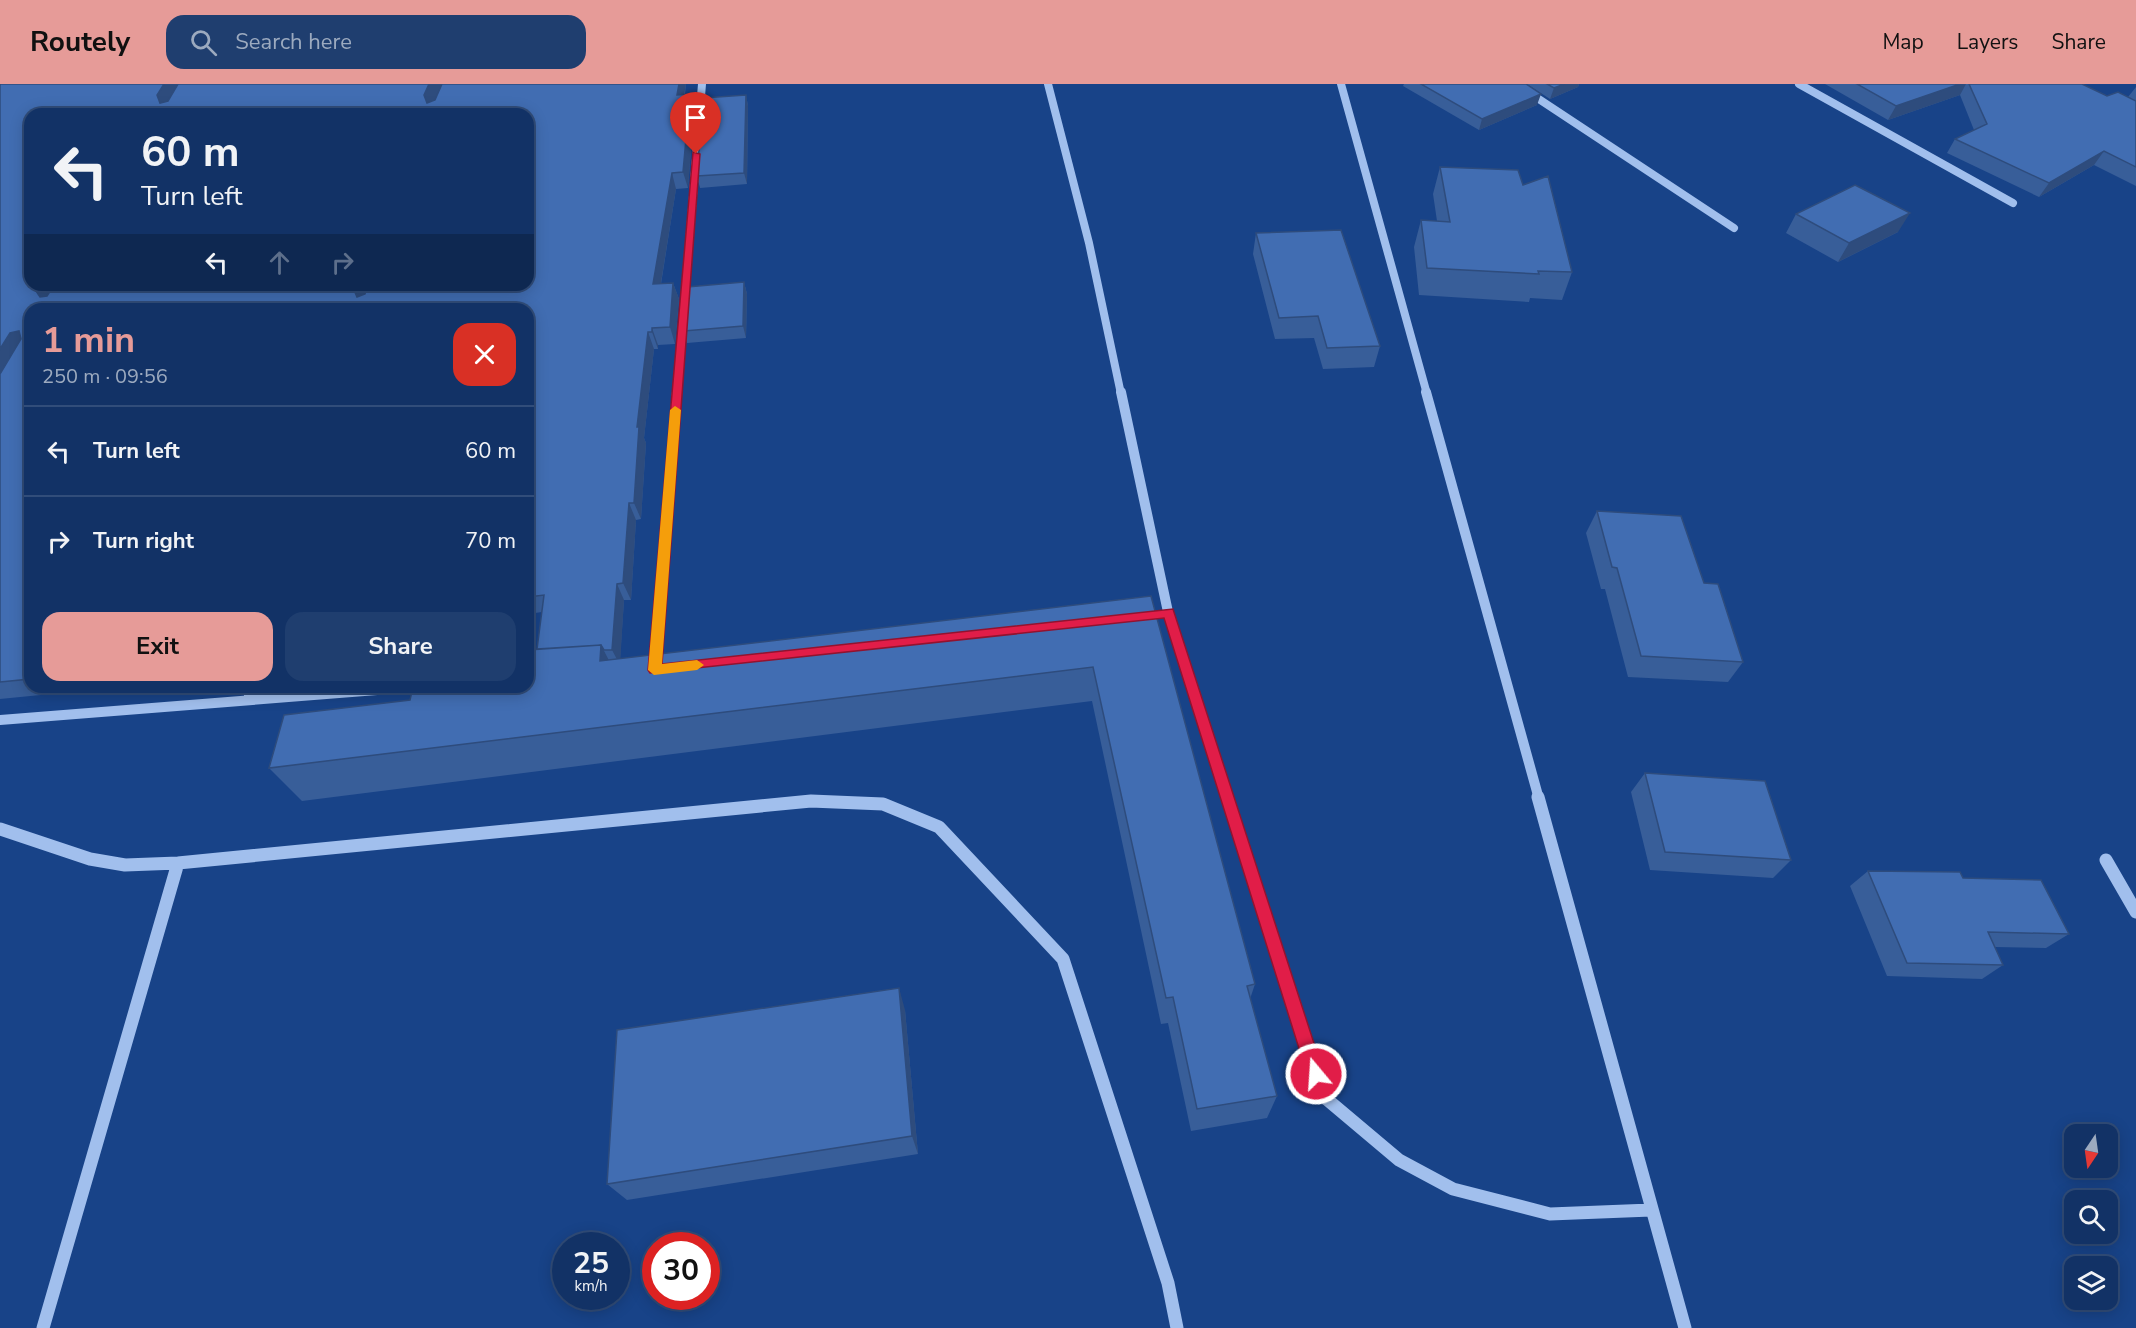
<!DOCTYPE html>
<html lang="en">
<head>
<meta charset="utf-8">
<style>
	:root { --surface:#123266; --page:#1f3e6f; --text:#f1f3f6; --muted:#9caabf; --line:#314d7a; --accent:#e69b98 }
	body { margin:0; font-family:"Nunito Sans",sans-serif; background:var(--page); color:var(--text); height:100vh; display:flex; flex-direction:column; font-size:22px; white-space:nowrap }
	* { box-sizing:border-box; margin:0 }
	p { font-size:20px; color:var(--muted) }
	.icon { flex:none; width:33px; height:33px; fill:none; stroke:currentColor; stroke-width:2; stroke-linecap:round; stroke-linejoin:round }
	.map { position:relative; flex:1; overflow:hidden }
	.sheet { position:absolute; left:24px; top:219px; width:510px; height:390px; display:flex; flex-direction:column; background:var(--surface); border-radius:18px; box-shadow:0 3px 15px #0003,0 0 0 2px var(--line) }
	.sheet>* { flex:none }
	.banner { position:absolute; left:24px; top:24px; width:510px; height:183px; border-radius:18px; box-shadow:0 3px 15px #0003,0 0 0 2px var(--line); background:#123266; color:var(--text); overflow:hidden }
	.needle { width:39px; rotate:193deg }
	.fabs { position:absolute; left:2064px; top:1040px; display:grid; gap:12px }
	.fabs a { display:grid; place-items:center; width:54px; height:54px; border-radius:12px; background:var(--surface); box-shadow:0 3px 15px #0003,0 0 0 2px var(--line); font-size:30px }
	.speed { position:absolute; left:552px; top:1148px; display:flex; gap:12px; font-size:30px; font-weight:700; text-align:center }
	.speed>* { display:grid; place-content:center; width:78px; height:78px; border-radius:50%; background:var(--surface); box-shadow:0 3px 15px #0003,0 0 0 2px var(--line); line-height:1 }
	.speed small { font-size:15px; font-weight:400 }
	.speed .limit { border:9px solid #d22; background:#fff; color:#111 }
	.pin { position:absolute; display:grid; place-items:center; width:51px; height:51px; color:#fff; margin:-62px -26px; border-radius:50% 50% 50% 0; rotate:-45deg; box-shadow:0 0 6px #0007 }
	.pin .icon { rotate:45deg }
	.me { position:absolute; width:66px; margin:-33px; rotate:342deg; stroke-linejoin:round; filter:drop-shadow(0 0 4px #0008) }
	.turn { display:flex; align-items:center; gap:21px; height:126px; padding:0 18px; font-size:27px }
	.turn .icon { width:78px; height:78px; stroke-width:2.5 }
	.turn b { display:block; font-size:42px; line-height:51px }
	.lanes { display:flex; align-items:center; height:57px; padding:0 18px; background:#0003; justify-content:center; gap:30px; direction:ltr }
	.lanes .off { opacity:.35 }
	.round { display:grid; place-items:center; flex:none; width:63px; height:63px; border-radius:18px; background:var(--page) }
	.overview { display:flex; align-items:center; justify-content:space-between; height:102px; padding:0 18px }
	h1 { font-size:36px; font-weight:700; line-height:45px; color:var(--accent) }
	.cta { display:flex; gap:12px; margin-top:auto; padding:12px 18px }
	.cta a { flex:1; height:69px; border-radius:18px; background:var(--accent); color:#111; font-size:24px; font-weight:700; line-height:69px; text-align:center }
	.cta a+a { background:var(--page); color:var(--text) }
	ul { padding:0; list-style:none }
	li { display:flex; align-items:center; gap:18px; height:90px; padding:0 18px; border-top:2px solid var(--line) }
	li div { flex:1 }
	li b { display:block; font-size:22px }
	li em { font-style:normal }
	header { display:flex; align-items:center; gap:36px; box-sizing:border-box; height:84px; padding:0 30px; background:var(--accent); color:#111 }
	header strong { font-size:28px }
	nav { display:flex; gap:33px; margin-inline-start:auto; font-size:21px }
	.search { width:420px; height:54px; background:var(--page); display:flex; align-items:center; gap:15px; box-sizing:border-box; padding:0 21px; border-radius:18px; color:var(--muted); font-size:22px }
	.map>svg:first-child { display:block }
</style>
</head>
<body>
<header>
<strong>Routely</strong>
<div class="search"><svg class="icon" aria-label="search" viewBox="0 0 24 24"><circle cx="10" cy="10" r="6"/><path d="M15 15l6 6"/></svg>Search here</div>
<nav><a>Map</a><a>Layers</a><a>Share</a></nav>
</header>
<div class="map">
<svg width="2136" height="1244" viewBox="0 0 2136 1244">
	<rect width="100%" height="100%" fill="#184388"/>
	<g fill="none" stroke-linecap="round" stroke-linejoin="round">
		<path stroke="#a1bfed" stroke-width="8" d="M 1048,0 L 1089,159 L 1121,310
			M 1341,0 L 1427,310
			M 1516,0 L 1734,144
			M 1799,0 L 2013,119
			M 677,310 L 702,0"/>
		<path stroke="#a1bfed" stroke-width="10" d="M 1121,308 L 1168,528 L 1228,715
			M 1426,308 L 1539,715
			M 655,583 L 677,308
			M 248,615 L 252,603
			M 0,636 L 415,603"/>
		<path stroke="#a1bfed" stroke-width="13" d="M 1227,713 L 1323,1012 L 1399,1076 L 1453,1105 L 1550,1130 L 1651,1126
			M 1538,713 L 1685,1244
			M 0,745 L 90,775 L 125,781 L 178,779 L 811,717 L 883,720 L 939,743 L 1063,875 L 1168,1199 L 1177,1244
			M 2106,776 L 2136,828
			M 43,1244 L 178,779"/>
	</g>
	<path fill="#385e99" d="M 0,0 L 686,0 L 685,10 L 690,10 L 694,26 L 688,104 L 676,105 L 661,200 L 673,199 L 679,215 L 675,260 L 658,261 L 658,265 L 654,265 L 644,354 L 646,359 L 641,435 L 636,436 L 631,516 L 624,516 L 620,575 L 1151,512 L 1255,900 L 1250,915 L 1277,1012 L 1267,1034 L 1191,1047 L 1168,939 L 1161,940 L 1092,617 L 302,717 L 269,684 L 528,603 L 537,565 L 542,528 L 528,530 L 528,225 L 30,225 L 30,603 L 80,603 L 62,605 L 61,609 L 0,615 Z
		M 1404,0 L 1526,0 L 1537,21 L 1479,46 L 1403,2 Z
		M 1527,0 L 1579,0 L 1578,3 L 1550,15 Z
		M 1825,0 L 2082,0 L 2107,12 L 2128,13 L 2136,3 L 2136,102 L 2094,81 L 2039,113 L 1947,69 L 1955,55 L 1974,46 L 1960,11 L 1888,36 Z
		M 746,11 L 748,22 L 747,100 L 700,104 L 697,92 Z
		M 1440,83 L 1523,101 L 1572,188 L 1562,216 L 1530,214 L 1529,218 L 1419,211 L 1414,163 L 1421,136 L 1437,137 L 1433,110 Z
		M 1796,130 L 1898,148 L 1838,178 L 1786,149 Z
		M 1256,149 L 1380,262 L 1374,283 L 1323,285 L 1314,254 L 1275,255 L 1253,170 Z
		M 744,198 L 747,210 L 746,254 L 687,259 L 684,247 Z
		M 1597,427 L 1704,499 L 1743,578 L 1728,598 L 1628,593 L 1605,505 L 1601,505 L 1586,449 Z
		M 1645,689 L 1791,776 L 1773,794 L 1650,786 L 1631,708 Z
		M 1868,787 L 1963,794 L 2069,850 L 2046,864 L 1995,863 L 2003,881 L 1982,895 L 1887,892 L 1850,802 Z
		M 905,926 L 918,1070 L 627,1116 L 607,1100 Z"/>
	<path fill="#2e4c7d" d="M 164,0 L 184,0 L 168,27 L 160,19 L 157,11 Z
		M 429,0 L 443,0 L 431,28 L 424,11 Z
		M 679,0 L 686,0 L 681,27 L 677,11 Z
		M 1564,0 L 1579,0 L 1578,3 L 1550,15 L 1554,4 Z
		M 1960,0 L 1966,0 L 1960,11 L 1888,36 L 1896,22 Z
		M 690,10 L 694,26 L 688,104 L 683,88 Z
		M 1541,10 L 1537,21 L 1479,46 L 1482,35 Z
		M 746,11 L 748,22 L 747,100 L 744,89 Z
		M 2104,67 L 2094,81 L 2039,113 L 2049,99 Z
		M 672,89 L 676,105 L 658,217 L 653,200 Z
		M 1910,129 L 1898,148 L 1838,178 L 1849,159 Z
		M 744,198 L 747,210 L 746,254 L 743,242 Z
		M 673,199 L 679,215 L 675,260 L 670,243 Z
		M 40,201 L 64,201 L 50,224 L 40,213 L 36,207 Z
		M 356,201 L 371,201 L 364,225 L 354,206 Z
		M 652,244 L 658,261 L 658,265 L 652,248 Z
		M 19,247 L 30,260 L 0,306 L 0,265 L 10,249 Z
		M 648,248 L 654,265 L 644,354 L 646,359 L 641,435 L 634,419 L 637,343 Z
		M 629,419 L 636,436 L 631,516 L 623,499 Z
		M 617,500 L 624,516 L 620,581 L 612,566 Z
		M 601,561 L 619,596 L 600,577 Z
		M 54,603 L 60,603 L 62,605 L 61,609 Z
		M 899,904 L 905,926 L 918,1070 L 912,1052 Z"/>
	<path fill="#416db2" stroke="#2e4c7d" stroke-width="1.5" fill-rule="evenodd" d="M 0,0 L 164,0 L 157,11 L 160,19 L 168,17 L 178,0 L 429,0 L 424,11 L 427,19 L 435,16 L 442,0 L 679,0 L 677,11 L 690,10 L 683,88 L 672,89 L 653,200 L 673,199 L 670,243 L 652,244 L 652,248 L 648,248 L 637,343 L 639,343 L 634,419 L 629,419 L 623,499 L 617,500 L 612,566 L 604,566 L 601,561 L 537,565 L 544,511 L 528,513 L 528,225 L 30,225 L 30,595 L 0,598 L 0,290 L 21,255 L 19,247 L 10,249 L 0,265 ZM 30,30 L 528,30 L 528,201 L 368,201 L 365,210 L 357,213 L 354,206 L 356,201 L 54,201 L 47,212 L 40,213 L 36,207 L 40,201 L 30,201 Z
		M 1421,0 L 1526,0 L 1541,10 L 1482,35 Z
		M 1547,0 L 1564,0 L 1554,4 Z
		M 1857,0 L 1960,0 L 1896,22 Z
		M 1969,0 L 2082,0 L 2107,12 L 2118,8 L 2136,17 L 2136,83 L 2104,67 L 2049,99 L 1955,55 L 1987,40 Z
		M 746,11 L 744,89 L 697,92 L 703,14 Z
		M 1440,83 L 1518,86 L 1523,101 L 1548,92 L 1572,188 L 1538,187 L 1539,190 L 1427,184 L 1421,136 L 1450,138 Z
		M 1855,101 L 1910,129 L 1849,159 L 1796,130 Z
		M 1341,146 L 1380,262 L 1327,264 L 1318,232 L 1279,234 L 1256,149 Z
		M 744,198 L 743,242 L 684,247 L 687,203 Z
		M 1597,427 L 1681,432 L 1704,499 L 1718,500 L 1743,578 L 1641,572 L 1617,484 L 1612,483 Z
		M 1151,512 L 1255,900 L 1247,902 L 1277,1012 L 1197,1025 L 1173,913 L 1166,914 L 1093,583 L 269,684 L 284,631 L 410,616 L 413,603 L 528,603 L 528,566 L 601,561 L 600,577 Z
		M 1645,689 L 1765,697 L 1791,776 L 1665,768 Z
		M 1868,787 L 1960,788 L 1963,794 L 2041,796 L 2069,850 L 1988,848 L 2003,881 L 1907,879 Z
		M 899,904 L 912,1052 L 607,1100 L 617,946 Z"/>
	<path fill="#e11d48" stroke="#92132f" stroke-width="1.5" d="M 693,68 L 700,70 L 662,580 L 1173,525 L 1324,990 L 1322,996 L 1316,998 L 1310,996 L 1307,990 L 1164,534 L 650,589 L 648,586 Z"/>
	<path fill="#f59e0b" d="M 675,322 L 681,326 L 662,580 L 697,576 L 704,581 L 697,586 L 654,591 L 648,586 L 670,326 Z"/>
</svg>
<div class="fabs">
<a><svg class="needle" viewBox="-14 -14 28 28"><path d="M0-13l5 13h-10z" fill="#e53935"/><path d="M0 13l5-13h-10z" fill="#9caabf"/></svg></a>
<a><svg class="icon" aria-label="search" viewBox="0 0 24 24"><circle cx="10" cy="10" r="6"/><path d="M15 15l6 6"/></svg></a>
<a><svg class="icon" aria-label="layers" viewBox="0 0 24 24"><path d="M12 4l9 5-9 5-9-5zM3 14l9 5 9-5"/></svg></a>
</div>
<div class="speed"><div>25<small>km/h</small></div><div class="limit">30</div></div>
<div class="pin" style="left:696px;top:70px;background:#d93025"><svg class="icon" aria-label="arrive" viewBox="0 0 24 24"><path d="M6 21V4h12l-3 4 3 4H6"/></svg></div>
<svg class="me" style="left:1316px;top:990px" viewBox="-20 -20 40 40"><circle r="17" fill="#e11d48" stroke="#fff" stroke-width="3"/><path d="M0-11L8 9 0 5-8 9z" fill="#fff"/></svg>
<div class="banner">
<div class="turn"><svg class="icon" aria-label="left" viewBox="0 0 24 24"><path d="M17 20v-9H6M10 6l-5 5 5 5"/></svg><div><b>60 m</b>Turn left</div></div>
<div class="lanes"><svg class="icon" aria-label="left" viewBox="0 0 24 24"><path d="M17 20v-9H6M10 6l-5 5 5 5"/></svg><svg class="icon off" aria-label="ahead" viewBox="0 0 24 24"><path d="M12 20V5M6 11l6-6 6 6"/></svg><svg class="icon off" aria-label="right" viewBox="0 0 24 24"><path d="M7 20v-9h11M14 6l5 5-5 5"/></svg></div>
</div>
<section class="sheet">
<div class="overview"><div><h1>1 min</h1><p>250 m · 09:56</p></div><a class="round" style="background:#d93025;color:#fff"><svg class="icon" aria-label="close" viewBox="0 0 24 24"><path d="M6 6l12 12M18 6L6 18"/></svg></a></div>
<ul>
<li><svg class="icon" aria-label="left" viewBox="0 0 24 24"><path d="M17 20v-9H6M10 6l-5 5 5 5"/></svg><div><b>Turn left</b></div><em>60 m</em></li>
<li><svg class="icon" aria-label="right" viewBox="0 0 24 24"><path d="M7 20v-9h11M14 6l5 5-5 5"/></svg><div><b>Turn right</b></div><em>70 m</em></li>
</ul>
<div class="cta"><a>Exit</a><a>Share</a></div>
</section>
</div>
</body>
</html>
